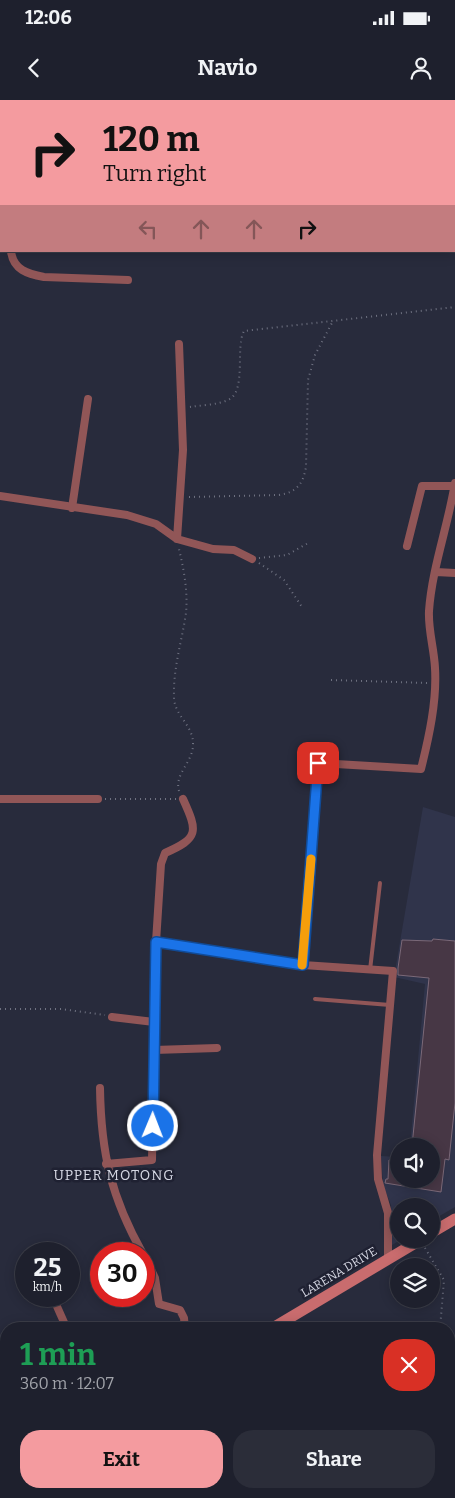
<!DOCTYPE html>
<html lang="en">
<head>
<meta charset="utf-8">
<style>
	:root { --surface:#1e202d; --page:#2b2d39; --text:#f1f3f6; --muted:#a1a3aa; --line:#3c3e49; --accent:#f49b9f }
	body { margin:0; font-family:Bitter,serif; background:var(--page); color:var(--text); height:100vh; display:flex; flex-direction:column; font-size:19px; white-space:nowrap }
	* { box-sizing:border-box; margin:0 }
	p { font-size:16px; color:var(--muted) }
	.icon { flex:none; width:28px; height:28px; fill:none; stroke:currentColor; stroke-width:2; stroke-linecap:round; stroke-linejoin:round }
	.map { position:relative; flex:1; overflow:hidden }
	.sheet { position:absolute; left:0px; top:1222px; width:455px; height:176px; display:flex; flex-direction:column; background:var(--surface); border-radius:20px 20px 0 0; box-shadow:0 2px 12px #0003,0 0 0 1px var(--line) }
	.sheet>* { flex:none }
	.top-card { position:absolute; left:0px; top:0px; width:455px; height:152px; box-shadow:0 2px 12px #0003,0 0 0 1px var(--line); background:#f49b9f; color:#111; overflow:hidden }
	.buttons { position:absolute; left:390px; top:1038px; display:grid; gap:10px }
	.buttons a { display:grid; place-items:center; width:50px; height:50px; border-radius:50%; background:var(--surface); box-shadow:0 2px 12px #0003,0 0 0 1px var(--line); font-size:25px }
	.speed { position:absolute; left:15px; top:1142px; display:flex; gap:10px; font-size:25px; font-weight:700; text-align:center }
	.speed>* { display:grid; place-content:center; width:65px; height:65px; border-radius:50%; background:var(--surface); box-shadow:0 2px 12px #0003,0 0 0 1px var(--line); line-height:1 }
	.speed small { font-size:12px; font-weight:400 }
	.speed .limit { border:8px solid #d22; background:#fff; color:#111 }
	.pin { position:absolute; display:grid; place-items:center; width:42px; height:42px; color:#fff; margin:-21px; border-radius:10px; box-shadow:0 2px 8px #0006 }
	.me { position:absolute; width:55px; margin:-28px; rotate:1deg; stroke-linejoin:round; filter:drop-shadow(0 0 4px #0008) }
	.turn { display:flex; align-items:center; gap:18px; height:105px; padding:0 20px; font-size:22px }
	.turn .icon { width:65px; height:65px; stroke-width:2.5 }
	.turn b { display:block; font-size:35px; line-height:42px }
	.lanes { display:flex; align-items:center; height:48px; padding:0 20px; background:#0003; justify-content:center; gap:25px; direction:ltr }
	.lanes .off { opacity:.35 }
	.round { display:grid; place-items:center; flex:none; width:52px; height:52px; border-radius:20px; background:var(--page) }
	.overview { display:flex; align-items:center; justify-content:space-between; height:85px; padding:0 20px }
	h1 { font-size:30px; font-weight:700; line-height:38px; color:#1e9e55 }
	.button { display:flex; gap:10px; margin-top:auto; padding:10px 20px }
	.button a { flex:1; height:58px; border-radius:20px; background:var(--accent); color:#111; font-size:20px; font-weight:700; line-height:58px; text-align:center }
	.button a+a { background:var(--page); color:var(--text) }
	.status { display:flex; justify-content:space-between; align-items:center; height:35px; padding:0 25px; background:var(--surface); direction:ltr }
	.status svg { height:14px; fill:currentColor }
	header { display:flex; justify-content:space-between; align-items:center; height:65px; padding:0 20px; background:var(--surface); font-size:22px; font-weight:700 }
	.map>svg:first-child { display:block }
</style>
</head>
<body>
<div class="status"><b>12:06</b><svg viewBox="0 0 49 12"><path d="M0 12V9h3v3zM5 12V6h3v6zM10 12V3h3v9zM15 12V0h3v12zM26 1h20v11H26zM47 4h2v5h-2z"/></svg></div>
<header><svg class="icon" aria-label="back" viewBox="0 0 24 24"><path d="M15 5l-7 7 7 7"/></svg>Navio<svg class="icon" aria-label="person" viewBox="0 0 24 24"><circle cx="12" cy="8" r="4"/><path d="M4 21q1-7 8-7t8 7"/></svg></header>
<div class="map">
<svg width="455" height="1398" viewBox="0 0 455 1398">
	<rect width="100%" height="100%" fill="#282b3c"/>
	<path fill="#30344b" d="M 423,707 L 455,717 L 455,1107 L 431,1121 L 431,1106 L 399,1106 L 399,1139 L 402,1139 L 392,1145 L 391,1105 L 383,1085 L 381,1056 L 399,1057 L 399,1079 L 431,1079 L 431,1046 L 410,1046 L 425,884 L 394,877 Z"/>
	<path fill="#473745" stroke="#7b6978" d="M 433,839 L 455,841 L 455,1003 L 449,1060 L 445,1059 L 441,1092 L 385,1083 L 386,1079 L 388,1079 L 389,1060 L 399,1060 L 399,1079 L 431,1079 L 431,1046 L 412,1046 L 429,878 L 398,875 L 398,868 L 402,840 L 432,841 Z"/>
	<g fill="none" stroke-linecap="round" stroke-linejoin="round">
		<path stroke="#6e7180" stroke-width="2" stroke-dasharray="1 4" stroke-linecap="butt" d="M 190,307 C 202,305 217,305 228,300 C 247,292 235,248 244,231 L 455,207
			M 189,397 L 279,395 C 297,392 303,384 306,367 L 308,280 L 315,255 L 333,221
			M 259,458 L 287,455 L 310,442
			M 259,463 L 284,480 L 302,507
			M 331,580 L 427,583
			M 179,691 C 174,674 193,662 193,645 C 194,625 174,616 174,597 C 173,568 182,541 186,513 C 188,492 184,470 179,449
			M 105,699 L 176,699
			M 0,909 L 61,909 L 105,915
			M 425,1148 L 444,1180 L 440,1229
			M 449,1298 L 455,1298
			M 111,1392 L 112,1398
			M 146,1398 L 175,1392
			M 211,1398 L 213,1392
			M 289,1398 L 292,1392"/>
		<path stroke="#915657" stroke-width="4" d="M 370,870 L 380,783
			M 315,899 L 390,905"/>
		<path stroke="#915657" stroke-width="8" d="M 85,0 L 85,1
			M 374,1 L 374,0
			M 408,1 L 408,0
			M 0,112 L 1,117
			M 11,151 C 13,170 28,174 44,177 L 128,180
			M 0,396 L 127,415 L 156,424 L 177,439 L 213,449 L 234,450 L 252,459
			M 72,408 L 88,299
			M 177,439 L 183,350 L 179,244
			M 407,446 L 422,386 L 455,386
			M 436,472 L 455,473
			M 0,699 L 98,699
			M 156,842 L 303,865 L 393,871 L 377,1055 L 378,1079 L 388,1113 L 388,1159
			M 303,865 L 319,663 L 421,669 C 429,637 437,601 435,568 C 434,548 428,530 429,511 C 432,468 448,426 455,383
			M 112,917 L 154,922
			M 154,950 L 217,948
			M 100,988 C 101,1053 111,1097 143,1154
			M 106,1064 L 152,1060 L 156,842 L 161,764 L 165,753 C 199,738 198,732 183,699
			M 144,1155 L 155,1178 L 159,1204 L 180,1210 L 184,1218 L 185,1229
			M 55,1202 L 67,1229"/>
		<path stroke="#915657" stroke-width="10" d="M 454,35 L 455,35
			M 0,44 L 1,44"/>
		<path stroke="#c96c6e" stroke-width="11" d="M 431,1133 L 455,1119
			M 271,1229 L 422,1139
			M 0,1386 L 6,1382
			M 40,1392 L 42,1398"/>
	</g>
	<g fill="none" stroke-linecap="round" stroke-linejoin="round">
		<g stroke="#114b97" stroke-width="12">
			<path id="route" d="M 153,1026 L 156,842 L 303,865 L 318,663"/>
		</g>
		<use href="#route" stroke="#1a73e8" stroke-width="9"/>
		<path stroke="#f59e0b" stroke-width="9" d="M 302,865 L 311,759"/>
	</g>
	<g text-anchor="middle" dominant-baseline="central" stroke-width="5" stroke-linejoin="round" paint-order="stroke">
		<g font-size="12" fill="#d5d7e3" stroke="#1f2132">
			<text transform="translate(339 1172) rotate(-31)">LARENA DRIVE</text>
		</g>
		<g font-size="14" letter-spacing="1" fill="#d5d7e3" stroke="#1f2132">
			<text x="114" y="1075">UPPER MOTONG</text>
		</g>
	</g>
</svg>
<div class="buttons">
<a><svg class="icon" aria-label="sound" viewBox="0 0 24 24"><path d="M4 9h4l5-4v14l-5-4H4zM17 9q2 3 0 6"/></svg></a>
<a><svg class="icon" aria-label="search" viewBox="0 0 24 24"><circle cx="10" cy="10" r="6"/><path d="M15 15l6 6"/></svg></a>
<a><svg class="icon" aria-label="layers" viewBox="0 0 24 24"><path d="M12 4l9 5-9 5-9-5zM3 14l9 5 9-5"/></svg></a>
</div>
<div class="speed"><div>25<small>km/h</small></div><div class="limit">30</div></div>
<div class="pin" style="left:318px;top:663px;background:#d93025"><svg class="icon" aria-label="arrive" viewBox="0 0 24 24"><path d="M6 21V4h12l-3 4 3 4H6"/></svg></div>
<svg class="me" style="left:153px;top:1026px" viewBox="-20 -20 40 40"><circle r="17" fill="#1a73e8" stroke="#fff" stroke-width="3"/><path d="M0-11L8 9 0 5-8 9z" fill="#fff"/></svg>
<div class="top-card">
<div class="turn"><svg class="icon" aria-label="right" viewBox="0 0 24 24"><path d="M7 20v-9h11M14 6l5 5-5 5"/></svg><div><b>120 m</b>Turn right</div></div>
<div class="lanes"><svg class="icon off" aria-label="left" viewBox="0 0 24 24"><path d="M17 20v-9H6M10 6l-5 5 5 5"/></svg><svg class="icon off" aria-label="ahead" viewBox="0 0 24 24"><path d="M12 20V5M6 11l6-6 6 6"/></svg><svg class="icon off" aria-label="ahead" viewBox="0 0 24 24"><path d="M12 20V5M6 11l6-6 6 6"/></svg><svg class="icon" aria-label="right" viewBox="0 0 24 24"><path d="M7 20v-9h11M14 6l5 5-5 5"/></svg></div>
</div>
<section class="sheet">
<div class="overview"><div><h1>1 min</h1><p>360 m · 12:07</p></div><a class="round" style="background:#d93025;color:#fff"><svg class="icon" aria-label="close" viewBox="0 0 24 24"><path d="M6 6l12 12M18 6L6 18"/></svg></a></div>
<div class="button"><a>Exit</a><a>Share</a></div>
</section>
</div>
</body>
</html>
